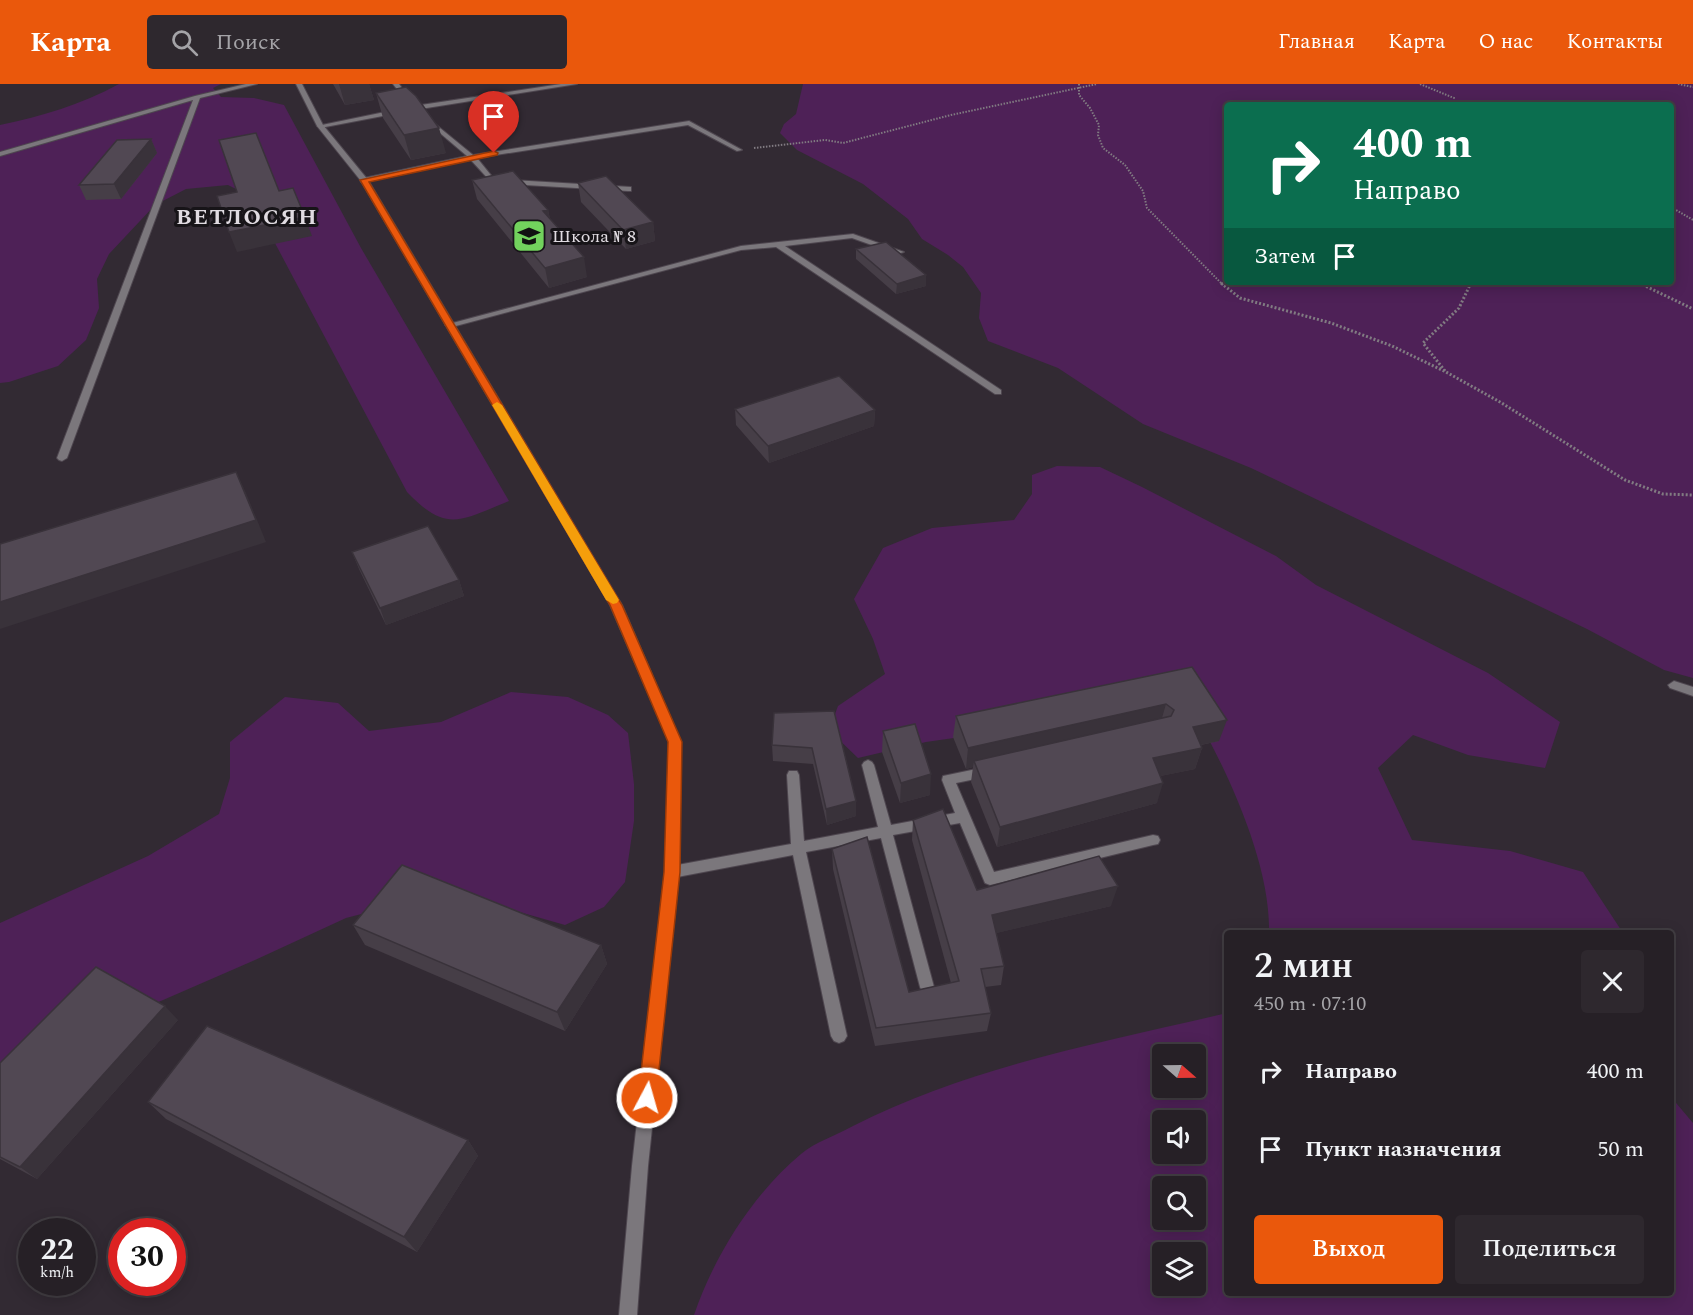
<!DOCTYPE html>
<html lang="ru">
<head>
<meta charset="utf-8">
<style>
	:root { --surface:#262026; --page:#2e282e; --text:#f1f3f6; --muted:#a4a3a7; --line:#423e43; --accent:#ea580c }
	body { margin:0; font-family:Spectral,serif; background:var(--page); color:var(--text); height:100vh; display:flex; flex-direction:column; font-size:22px; white-space:nowrap }
	* { box-sizing:border-box; margin:0 }
	p { font-size:20px; color:var(--muted) }
	.icon { flex:none; width:33px; height:33px; fill:none; stroke:currentColor; stroke-width:2; stroke-linecap:round; stroke-linejoin:round }
	.map { position:relative; flex:1; overflow:hidden }
	.panel { position:absolute; left:1224px; top:846px; width:450px; height:366px; display:flex; flex-direction:column; background:var(--surface); border-radius:6px; box-shadow:0 3px 15px #0003,0 0 0 2px var(--line) }
	.panel>* { flex:none }
	.guide { position:absolute; left:1224px; top:18px; width:450px; height:183px; border-radius:6px; box-shadow:0 3px 15px #0003,0 0 0 2px var(--line); background:#0b6e4f; color:#fff; overflow:hidden }
	.needle { width:39px; rotate:110deg }
	.buttons { position:absolute; left:1152px; top:960px; display:grid; gap:12px }
	.buttons a { display:grid; place-items:center; width:54px; height:54px; border-radius:6px; background:var(--surface); box-shadow:0 3px 15px #0003,0 0 0 2px var(--line); font-size:30px }
	.speed { position:absolute; left:18px; top:1134px; display:flex; gap:12px; font-size:30px; font-weight:700; text-align:center }
	.speed>* { display:grid; place-content:center; width:78px; height:78px; border-radius:50%; background:var(--surface); box-shadow:0 3px 15px #0003,0 0 0 2px var(--line); line-height:1 }
	.speed small { font-size:15px; font-weight:400 }
	.speed .limit { border:9px solid #d22; background:#fff; color:#111 }
	.pin { position:absolute; display:grid; place-items:center; width:51px; height:51px; color:#fff; margin:-62px -26px; border-radius:50% 50% 50% 0; rotate:-45deg; box-shadow:0 0 6px #0007 }
	.pin .icon { rotate:45deg }
	.me { position:absolute; width:66px; margin:-33px; rotate:6deg; stroke-linejoin:round; filter:drop-shadow(0 0 4px #0008) }
	.turn { display:flex; align-items:center; gap:21px; height:126px; padding:0 30px; font-size:27px }
	.turn .icon { width:78px; height:78px; stroke-width:2.5 }
	.turn b { display:block; font-size:42px; line-height:51px }
	.then { display:flex; align-items:center; height:57px; padding:0 30px; background:#0003; gap:12px; font-size:22px }
	.round { display:grid; place-items:center; flex:none; width:63px; height:63px; border-radius:6px; background:var(--page) }
	.head { display:flex; align-items:center; justify-content:space-between; height:102px; padding:0 30px }
	h1 { font-size:36px; font-weight:600; line-height:45px }
	.primary-button { display:flex; gap:12px; margin-top:auto; padding:12px 30px }
	.primary-button a { flex:1; height:69px; border-radius:6px; background:var(--accent); color:#fff; font-size:24px; font-weight:600; line-height:69px; text-align:center }
	.primary-button a+a { background:var(--page); color:var(--text) }
	ul { padding:0; list-style:none }
	li { display:flex; align-items:center; gap:18px; height:78px; padding:0 30px }
	li div { flex:1 }
	li b { display:block; font-size:22px }
	li em { font-style:normal }
	header { display:flex; align-items:center; gap:36px; box-sizing:border-box; height:84px; padding:0 30px; background:var(--accent); color:#fff }
	header strong { font-size:28px }
	nav { display:flex; gap:33px; margin-inline-start:auto; font-size:21px }
	.search { width:420px; height:54px; background:var(--page); display:flex; align-items:center; gap:15px; box-sizing:border-box; padding:0 21px; border-radius:6px; color:var(--muted); font-size:22px }
	.map>svg:first-child { display:block }
</style>
</head>
<body>
<header>
<strong>Карта</strong>
<div class="search"><svg class="icon" aria-label="search" viewBox="0 0 24 24"><circle cx="10" cy="10" r="6"/><path d="M15 15l6 6"/></svg>Поиск</div>
<nav><a>Главная</a><a>Карта</a><a>О нас</a><a>Контакты</a></nav>
</header>
<div class="map">
<svg width="1693" height="1231" viewBox="0 0 1693 1231">
	<rect width="100%" height="100%" fill="#322a33"/>
	<path fill="#4e2157" fill-rule="evenodd" d="M 119,0 L 221,0 L 213,4 L 221,13 L 254,14 L 284,21 L 361,164 L 509,417 C 461,436 447,450 407,408 L 250,112 L 228,101 L 186,105 L 155,121 L 109,170 L 97,195 L 99,224 L 86,256 L 58,282 L 9,298 L 0,299 L 0,41 C 43,32 80,21 119,0 Z
		M 803,0 L 1693,0 L 1693,594 L 1664,586 L 1587,545 L 1251,384 L 1143,340 L 1058,284 L 988,257 L 979,234 L 981,209 L 963,183 L 948,171 L 922,155 L 908,135 L 863,100 L 797,66 L 780,49 L 784,40 L 796,30 ZM 1227,21 L 1671,21 L 1671,198 L 1227,198 Z
		M 1057,382 L 1100,383 L 1142,403 L 1276,472 L 1316,501 L 1488,589 L 1560,638 L 1545,684 L 1468,671 L 1413,651 L 1378,684 L 1412,756 L 1510,767 L 1583,788 L 1623,849 L 1269,849 C 1271,784 1232,697 1201,641 L 1155,625 L 926,658 L 858,674 L 829,646 L 838,622 L 885,590 L 873,555 L 854,515 L 883,464 L 932,444 L 1014,436 L 1032,410 L 1032,391 Z
		M 511,608 L 568,613 L 608,631 L 628,649 L 634,700 L 634,737 L 625,798 L 604,823 L 565,841 L 502,823 L 423,814 L 346,834 L 255,876 L 0,987 L 0,839 L 148,772 L 219,730 L 230,694 L 230,658 L 285,613 L 338,619 L 369,647 L 441,638 Z
		M 1227,929 L 1227,1209 L 1671,1209 L 1671,1013 L 1693,1039 L 1693,1231 L 694,1231 C 714,1172 753,1110 801,1070 C 815,1058 837,1051 853,1042 C 970,982 1101,959 1227,929 ZM 1196,970 L 1196,1004 L 1162,1004 L 1162,970 ZM 1196,1036 L 1196,1070 L 1162,1070 L 1162,1036 ZM 1196,1102 L 1196,1136 L 1162,1136 L 1162,1102 ZM 1162,1168 L 1196,1168 L 1196,1202 L 1162,1202 Z"/>
	<g fill="none" stroke-linecap="round" stroke-linejoin="round">
		<g stroke="#4e464f" stroke-width="2">
			<path id="lane" d="M 246,0 L 257,0 L 200,14 L 67,374 L 62,377 L 59,376 L 57,374 L 193,16 L 0,72 L 0,68 L 195,12 Z
				M 393,0 L 399,0 L 411,16 L 410,17 L 406,17 Z
				M 561,0 L 577,0 L 414,26 L 320,44 L 317,42 L 414,22 Z
				M 429,35 L 473,71 L 689,37 L 742,66 L 737,67 L 688,41 L 477,74 L 494,95 L 631,103 L 631,107 L 628,107 L 492,99 L 470,75 L 361,98 L 360,96 L 364,94 L 467,72 L 427,38 L 427,36 Z
				M 853,150 L 904,168 L 897,170 L 852,154 L 785,162 L 1001,306 L 1001,310 L 995,310 L 776,163 L 741,166 L 452,243 L 445,241 L 741,162 Z
				M 1674,597 L 1693,603 L 1693,612 L 1670,604 L 1668,601 Z
				M 868,676 L 872,678 L 874,681 L 891,741 L 955,729 L 942,696 L 943,692 L 986,683 L 990,684 L 992,688 L 990,692 L 956,699 L 994,788 L 1153,751 L 1158,752 L 1160,756 L 1158,760 L 1153,761 L 990,801 L 985,799 L 960,739 L 893,751 L 934,903 L 932,908 L 927,910 L 922,908 L 920,903 L 881,754 L 806,768 L 847,952 L 844,957 L 839,959 L 834,957 L 831,952 L 793,771 L 672,794 L 667,792 L 665,788 L 667,784 L 672,782 L 791,760 L 787,691 L 789,687 L 797,687 L 799,691 L 804,757 L 878,743 L 862,681 L 864,678 Z"/>
		</g>
		<g stroke="#4e464f" stroke-width="2">
			<path id="street" d="M 296,0 L 302,0 L 323,41 L 368,96 L 622,521 L 681,658 L 679,788 L 648,1082 L 637,1231 L 619,1231 L 632,1082 L 665,788 L 669,658 L 610,521 L 361,97 L 317,42 Z"/>
		</g>
		<path stroke="#817b82" stroke-width="2" stroke-dasharray="1.5 1.5" stroke-linecap="butt" d="M 1079,0 L 1079,11 L 1090,24 L 1099,41 L 1098,51 L 1103,64 L 1125,81 L 1143,107 L 1147,124 L 1223,201
			M 1420,0 L 1454,14 L 1453,21
			M 1678,0 L 1693,3
			M 754,64 L 825,56 L 843,59 L 951,31 L 1097,0
			M 1671,123 L 1693,136
			M 1636,198 L 1642,201
			M 1473,201 L 1478,198"/>
		<path stroke="#817b82" stroke-width="3" stroke-dasharray="2 2" stroke-linecap="butt" d="M 1221,199 L 1240,214 L 1331,239 L 1392,262 L 1446,288 L 1500,318 L 1625,396 L 1663,410 L 1693,411
			M 1639,199 L 1693,225
			M 1445,287 L 1423,259 L 1459,224 L 1469,203 L 1475,199"/>
		<use href="#lane" fill="#7b777c" fill-rule="evenodd"/>
		<use href="#street" fill="#7b777c" fill-rule="evenodd"/>
	</g>
	<path fill="#463e47" d="M 333,0 L 369,0 L 374,16 L 345,21 Z
		M 376,9 L 446,69 L 411,76 L 383,34 Z
		M 151,55 L 157,69 L 121,115 L 86,116 L 79,101 Z
		M 472,96 L 548,126 L 550,135 L 587,193 L 549,204 L 477,115 Z
		M 578,99 L 653,138 L 655,157 L 626,165 L 581,118 Z
		M 856,165 L 926,191 L 926,202 L 896,210 L 856,175 Z
		M 735,325 L 875,326 L 874,342 L 769,379 L 736,341 Z
		M 352,468 L 459,496 L 464,512 L 386,541 L 359,485 Z
		M 1192,583 L 1219,657 L 1201,661 L 1202,664 L 1195,685 L 1160,692 L 1157,719 L 997,763 L 971,698 L 973,683 L 966,685 L 953,653 L 956,632 Z
		M 834,627 L 856,732 L 827,741 L 813,680 L 773,677 L 772,661 Z
		M 883,647 L 930,711 L 900,719 L 882,668 Z
		M 913,736 L 977,806 L 1111,822 L 996,849 L 1004,882 L 1001,901 L 985,903 L 991,929 L 987,947 L 875,962 L 833,785 L 832,765 L 909,908 L 951,899 L 912,756 Z
		M 353,841 L 601,861 L 607,880 L 565,947 L 365,861 Z
		M 178,936 L 37,1095 L 0,1075 L 0,979 Z
		M 148,1018 L 468,1056 L 478,1072 L 417,1168 L 166,1035 Z"/>
	<path fill="#39323a" d="M 339,0 L 369,0 L 374,16 L 345,21 Z
		M 439,44 L 446,69 L 411,76 L 404,51 Z
		M 151,55 L 157,69 L 121,115 L 114,100 Z
		M 548,126 L 552,145 L 543,127 Z
		M 305,133 L 312,152 L 237,168 L 229,148 Z
		M 653,138 L 655,157 L 626,165 L 623,146 Z
		M 584,173 L 587,193 L 549,204 L 545,184 Z
		M 926,191 L 926,202 L 896,210 L 897,200 Z
		M 875,326 L 874,342 L 769,379 L 768,362 Z
		M 236,388 L 246,409 L 266,458 L 0,545 L 0,518 Z
		M 459,496 L 464,512 L 386,541 L 380,524 Z
		M 1166,620 L 1160,641 L 974,677 L 973,683 L 966,685 L 968,664 Z
		M 1227,636 L 1219,657 L 1186,664 L 1193,643 Z
		M 1202,664 L 1195,685 L 1146,695 L 1153,674 Z
		M 931,690 L 930,711 L 900,719 L 901,699 Z
		M 1163,699 L 1157,719 L 997,763 L 1000,743 Z
		M 856,717 L 856,732 L 827,741 L 826,725 Z
		M 1118,802 L 1111,822 L 988,851 L 992,831 Z
		M 601,861 L 607,880 L 565,947 L 557,928 Z
		M 165,922 L 178,936 L 37,1095 L 20,1083 Z
		M 468,1056 L 478,1072 L 417,1168 L 404,1153 Z"/>
	<path fill="#514853" stroke="#39323a" stroke-width="1.5" d="M 406,3 L 416,12 L 439,44 L 404,51 L 376,9 Z
		M 256,49 L 279,107 L 293,104 L 305,133 L 229,148 L 217,112 L 237,108 L 219,56 Z
		M 151,55 L 114,100 L 79,101 L 117,56 Z
		M 513,87 L 548,126 L 543,127 L 584,173 L 545,184 L 472,96 Z
		M 606,92 L 653,138 L 623,146 L 578,99 Z
		M 886,158 L 926,191 L 897,200 L 856,165 Z
		M 839,292 L 875,326 L 768,362 L 735,325 Z
		M 236,388 L 256,436 L 0,518 L 0,460 Z
		M 428,442 L 459,496 L 380,524 L 352,468 Z
		M 1192,583 L 1227,636 L 1193,643 L 1202,664 L 1153,674 L 1163,699 L 1000,743 L 974,677 L 1171,632 L 1174,626 L 1166,620 L 968,664 L 956,632 Z
		M 834,627 L 856,717 L 826,725 L 812,664 L 772,661 L 774,629 Z
		M 915,640 L 931,690 L 901,699 L 883,647 Z
		M 943,725 L 977,806 L 1099,772 L 1118,802 L 992,831 L 1004,882 L 981,885 L 991,929 L 876,944 L 832,765 L 867,753 L 909,908 L 959,897 L 913,736 Z
		M 402,781 L 601,861 L 557,928 L 353,841 Z
		M 96,883 L 165,922 L 20,1083 L 0,1073 L 0,979 Z
		M 207,942 L 468,1056 L 404,1153 L 148,1018 Z"/>
	<path fill="#ea580c" stroke="#983908" stroke-width="1.5" d="M 494,67 L 498,69 L 497,71 L 369,98 L 622,521 L 682,658 L 680,788 L 656,1014 L 654,1020 L 647,1023 L 641,1020 L 638,1014 L 664,788 L 668,658 L 610,521 L 360,96 Z"/>
	<path fill="#f59e0b" d="M 497,318 L 502,321 L 619,516 L 617,519 L 613,520 L 606,516 L 492,321 Z"/>
	<defs>
		<g id="school-square" transform="scale(1.725)"><rect x="-9" y="-9" width="18" height="18" rx="4" fill="#72d25d" stroke="#171418"/><path d="M0-5L7-2L0 1L-7-2ZM-4 1L0 2.5L4 1V4Q0 6-4 4Z" fill="#111"/></g>
	</defs>
	<g fill-rule="evenodd">
		<use href="#school-square" x="529" y="152"/>
	</g>
	<g text-anchor="middle" dominant-baseline="central" stroke-width="6" stroke-linejoin="round" paint-order="stroke">
		<g font-size="18" fill="#e0dbe1" stroke="#171418" text-anchor="start">
			<text x="552" y="152">Школа № 8</text>
		</g>
		<g font-size="22" font-weight="bold" letter-spacing="1.5" fill="#e0dbe1" stroke="#171418">
			<text x="247" y="133">ВЕТЛОСЯН</text>
		</g>
	</g>
</svg>
<div class="buttons">
<a><svg class="needle" viewBox="-14 -14 28 28"><path d="M0-13l5 13h-10z" fill="#e53935"/><path d="M0 13l5-13h-10z" fill="#a4a3a7"/></svg></a>
<a><svg class="icon" aria-label="sound" viewBox="0 0 24 24"><path d="M4 9h4l5-4v14l-5-4H4zM17 9q2 3 0 6"/></svg></a>
<a><svg class="icon" aria-label="search" viewBox="0 0 24 24"><circle cx="10" cy="10" r="6"/><path d="M15 15l6 6"/></svg></a>
<a><svg class="icon" aria-label="layers" viewBox="0 0 24 24"><path d="M12 4l9 5-9 5-9-5zM3 14l9 5 9-5"/></svg></a>
</div>
<div class="speed"><div>22<small>km/h</small></div><div class="limit">30</div></div>
<div class="pin" style="left:494px;top:69px;background:#d93025"><svg class="icon" aria-label="arrive" viewBox="0 0 24 24"><path d="M6 21V4h12l-3 4 3 4H6"/></svg></div>
<svg class="me" style="left:647px;top:1014px" viewBox="-20 -20 40 40"><circle r="17" fill="#ea580c" stroke="#fff" stroke-width="3"/><path d="M0-11L8 9 0 5-8 9z" fill="#fff"/></svg>
<div class="guide">
<div class="turn"><svg class="icon" aria-label="right" viewBox="0 0 24 24"><path d="M7 20v-9h11M14 6l5 5-5 5"/></svg><div><b>400 m</b>Направо</div></div>
<div class="then">Затем<svg class="icon" aria-label="arrive" viewBox="0 0 24 24"><path d="M6 21V4h12l-3 4 3 4H6"/></svg></div>
</div>
<section class="panel">
<div class="head"><div><h1>2 мин</h1><p>450 m · 07:10</p></div><a class="round"><svg class="icon" aria-label="close" viewBox="0 0 24 24"><path d="M6 6l12 12M18 6L6 18"/></svg></a></div>
<ul>
<li><svg class="icon" aria-label="right" viewBox="0 0 24 24"><path d="M7 20v-9h11M14 6l5 5-5 5"/></svg><div><b>Направо</b></div><em>400 m</em></li>
<li><svg class="icon" aria-label="arrive" viewBox="0 0 24 24"><path d="M6 21V4h12l-3 4 3 4H6"/></svg><div><b>Пункт назначения</b></div><em>50 m</em></li>
</ul>
<div class="primary-button"><a>Выход</a><a>Поделиться</a></div>
</section>
</div>
</body>
</html>
